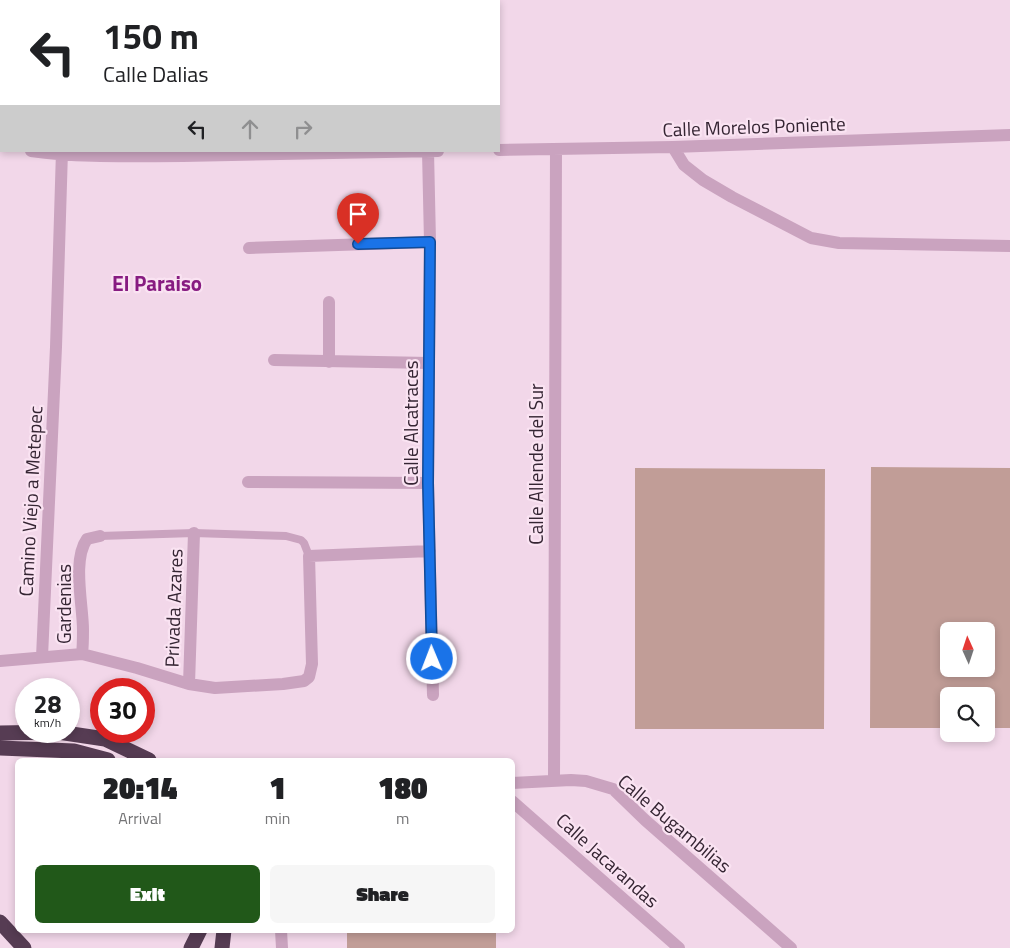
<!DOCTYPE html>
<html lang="en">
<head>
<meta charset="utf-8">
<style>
	:root { --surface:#fff; --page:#f6f6f6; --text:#202124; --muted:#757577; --accent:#215819 }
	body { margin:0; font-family:"Titillium Web",sans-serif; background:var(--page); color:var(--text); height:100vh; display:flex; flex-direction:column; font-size:19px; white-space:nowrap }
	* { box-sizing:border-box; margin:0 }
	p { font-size:16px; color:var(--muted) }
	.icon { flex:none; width:28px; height:28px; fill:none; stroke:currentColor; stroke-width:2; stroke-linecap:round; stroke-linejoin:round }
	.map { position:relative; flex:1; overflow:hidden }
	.details { position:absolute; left:15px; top:758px; width:500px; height:175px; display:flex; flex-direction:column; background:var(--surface); border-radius:8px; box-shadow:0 2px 8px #0003 }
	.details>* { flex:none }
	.guide { position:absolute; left:0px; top:0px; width:500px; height:152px; box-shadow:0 2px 8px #0003; background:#fff; color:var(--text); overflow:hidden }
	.needle { width:32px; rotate:357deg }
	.fabs { position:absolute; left:940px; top:622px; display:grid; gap:10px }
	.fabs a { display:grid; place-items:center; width:55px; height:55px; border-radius:8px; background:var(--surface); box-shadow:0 2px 8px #0003; font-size:25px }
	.speed { position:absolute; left:15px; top:678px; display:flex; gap:10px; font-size:25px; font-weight:700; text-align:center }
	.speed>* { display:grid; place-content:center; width:65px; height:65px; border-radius:50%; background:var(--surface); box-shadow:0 2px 8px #0003; line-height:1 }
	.speed small { font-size:12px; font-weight:400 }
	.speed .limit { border:8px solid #d22; background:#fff; color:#111 }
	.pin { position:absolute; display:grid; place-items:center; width:42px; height:42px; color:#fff; margin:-51px -21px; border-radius:50% 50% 50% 0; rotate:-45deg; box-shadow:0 0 5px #0007 }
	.pin .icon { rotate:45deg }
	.me { position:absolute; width:55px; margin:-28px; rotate:359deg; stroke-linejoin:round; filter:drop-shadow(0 0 4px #0008) }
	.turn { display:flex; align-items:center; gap:18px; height:105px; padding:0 20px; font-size:22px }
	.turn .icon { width:65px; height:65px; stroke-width:2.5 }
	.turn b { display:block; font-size:35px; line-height:42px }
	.lanes { display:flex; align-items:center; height:48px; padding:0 20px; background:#0003; justify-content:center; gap:25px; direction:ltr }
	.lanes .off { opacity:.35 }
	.eta { display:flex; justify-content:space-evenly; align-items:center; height:85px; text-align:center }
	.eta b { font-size:30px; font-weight:800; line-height:35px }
	.button { display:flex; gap:10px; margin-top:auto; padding:10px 20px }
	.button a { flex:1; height:58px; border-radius:8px; background:var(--accent); color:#fff; font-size:20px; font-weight:800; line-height:58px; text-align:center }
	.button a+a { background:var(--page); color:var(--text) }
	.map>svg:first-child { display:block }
</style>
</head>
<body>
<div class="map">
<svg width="1010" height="948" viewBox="0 0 1010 948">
	<rect width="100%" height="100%" fill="#f2d7e9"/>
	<path fill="#c19d97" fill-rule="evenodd" d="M 871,467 L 1010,468 L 1010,728 L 986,728 L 986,696 L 949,696 L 949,728 L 870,728 ZM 949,631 L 986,631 L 986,669 L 949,669 Z
		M 635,468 L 825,469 L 824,729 L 635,729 Z
		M 347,930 L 496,930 L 496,948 L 347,948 Z"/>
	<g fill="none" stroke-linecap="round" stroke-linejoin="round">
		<path stroke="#caa3bf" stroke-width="8" d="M 100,536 L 194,533 L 286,536 L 301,540 L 304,543 L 309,556"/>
		<path stroke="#caa3bf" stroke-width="12" d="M 65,1 L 65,0
			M 142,1 L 142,0
			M 275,1 L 275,0
			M 429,1 L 429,0
			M 0,145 L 1,145
			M 673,147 L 684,165 L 703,180 L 732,197 L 811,238 L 839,243 L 1010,246
			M 499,150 L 673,147 L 1010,135
			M 31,151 C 81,158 132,156 183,156 C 268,155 353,153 438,151
			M 428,151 L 430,242 L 428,483 L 433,695
			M 249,248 L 430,242
			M 274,360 L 429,363
			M 329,362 L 329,302
			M 248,482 L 428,483
			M 82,654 C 83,646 83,638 83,630 C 83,605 72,560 87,539 L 100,536
			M 42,657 L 56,347 L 62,151
			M 0,661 L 82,654 L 137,668 L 189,684 L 215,688 L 283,684 L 304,681 L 309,677 L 312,664 L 309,556 L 430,551
			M 189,684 L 194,533
			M 554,780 L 556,149
			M 512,783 L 571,780 L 586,781 L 613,789 L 645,820 L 791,948
			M 512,801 L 679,948
			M 281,930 L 282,948"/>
		<path stroke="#563c53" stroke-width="15" d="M 0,733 L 58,732 L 105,739 L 149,760
			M 0,748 L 74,751 L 108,760
			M 0,922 L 24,948
			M 191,948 L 200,930
			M 222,948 L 224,930"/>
	</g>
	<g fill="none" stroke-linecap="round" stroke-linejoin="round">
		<g stroke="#114b97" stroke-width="12">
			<path id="route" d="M 358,244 L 430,242 L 428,483 L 432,659"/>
		</g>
		<use href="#route" stroke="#1a73e8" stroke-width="9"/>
	</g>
	<g text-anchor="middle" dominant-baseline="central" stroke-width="4.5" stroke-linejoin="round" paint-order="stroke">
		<g font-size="19" fill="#352533" stroke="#fae3f2">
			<text transform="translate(754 126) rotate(-2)">Calle Morelos Poniente</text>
			<text transform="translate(410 423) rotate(-90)">Calle Alcatraces</text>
			<text transform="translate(535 464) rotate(-90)">Calle Allende del Sur</text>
			<text transform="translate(30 501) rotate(-87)">Camino Viejo a Metepec</text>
			<text transform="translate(63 604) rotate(-90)">Gardenias</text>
			<text transform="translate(173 608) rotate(-88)">Privada Azares</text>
			<text transform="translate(675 823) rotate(40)">Calle Bugambilias</text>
			<text transform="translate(608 860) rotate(42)">Calle Jacarandas</text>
		</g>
		<g font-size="21" font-weight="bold" fill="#871b81" stroke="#fae3f2">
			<text x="157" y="283">El Paraiso</text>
		</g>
	</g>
</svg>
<div class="fabs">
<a><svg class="needle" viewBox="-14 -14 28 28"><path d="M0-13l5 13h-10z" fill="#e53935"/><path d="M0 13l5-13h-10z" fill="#757577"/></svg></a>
<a><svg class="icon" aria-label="search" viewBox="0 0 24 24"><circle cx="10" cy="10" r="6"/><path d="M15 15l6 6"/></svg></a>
</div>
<div class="speed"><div>28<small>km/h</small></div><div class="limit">30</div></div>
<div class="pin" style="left:358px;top:244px;background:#d93025"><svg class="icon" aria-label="arrive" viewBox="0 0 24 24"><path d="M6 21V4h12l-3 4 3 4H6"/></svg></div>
<svg class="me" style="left:432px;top:659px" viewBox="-20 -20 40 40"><circle r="17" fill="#1a73e8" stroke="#fff" stroke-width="3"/><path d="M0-11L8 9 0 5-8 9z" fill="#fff"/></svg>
<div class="guide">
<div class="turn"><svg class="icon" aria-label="left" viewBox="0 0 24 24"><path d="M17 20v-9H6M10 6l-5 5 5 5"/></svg><div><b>150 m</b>Calle Dalias</div></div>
<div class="lanes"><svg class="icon" aria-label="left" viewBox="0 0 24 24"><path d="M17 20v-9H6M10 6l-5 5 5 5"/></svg><svg class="icon off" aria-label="ahead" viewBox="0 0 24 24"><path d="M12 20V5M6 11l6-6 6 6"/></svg><svg class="icon off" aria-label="right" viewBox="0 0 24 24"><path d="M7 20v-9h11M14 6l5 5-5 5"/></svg></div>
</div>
<section class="details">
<div class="eta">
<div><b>20:14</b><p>Arrival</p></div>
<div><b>1</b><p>min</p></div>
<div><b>180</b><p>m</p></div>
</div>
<div class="button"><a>Exit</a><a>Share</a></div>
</section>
</div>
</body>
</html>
